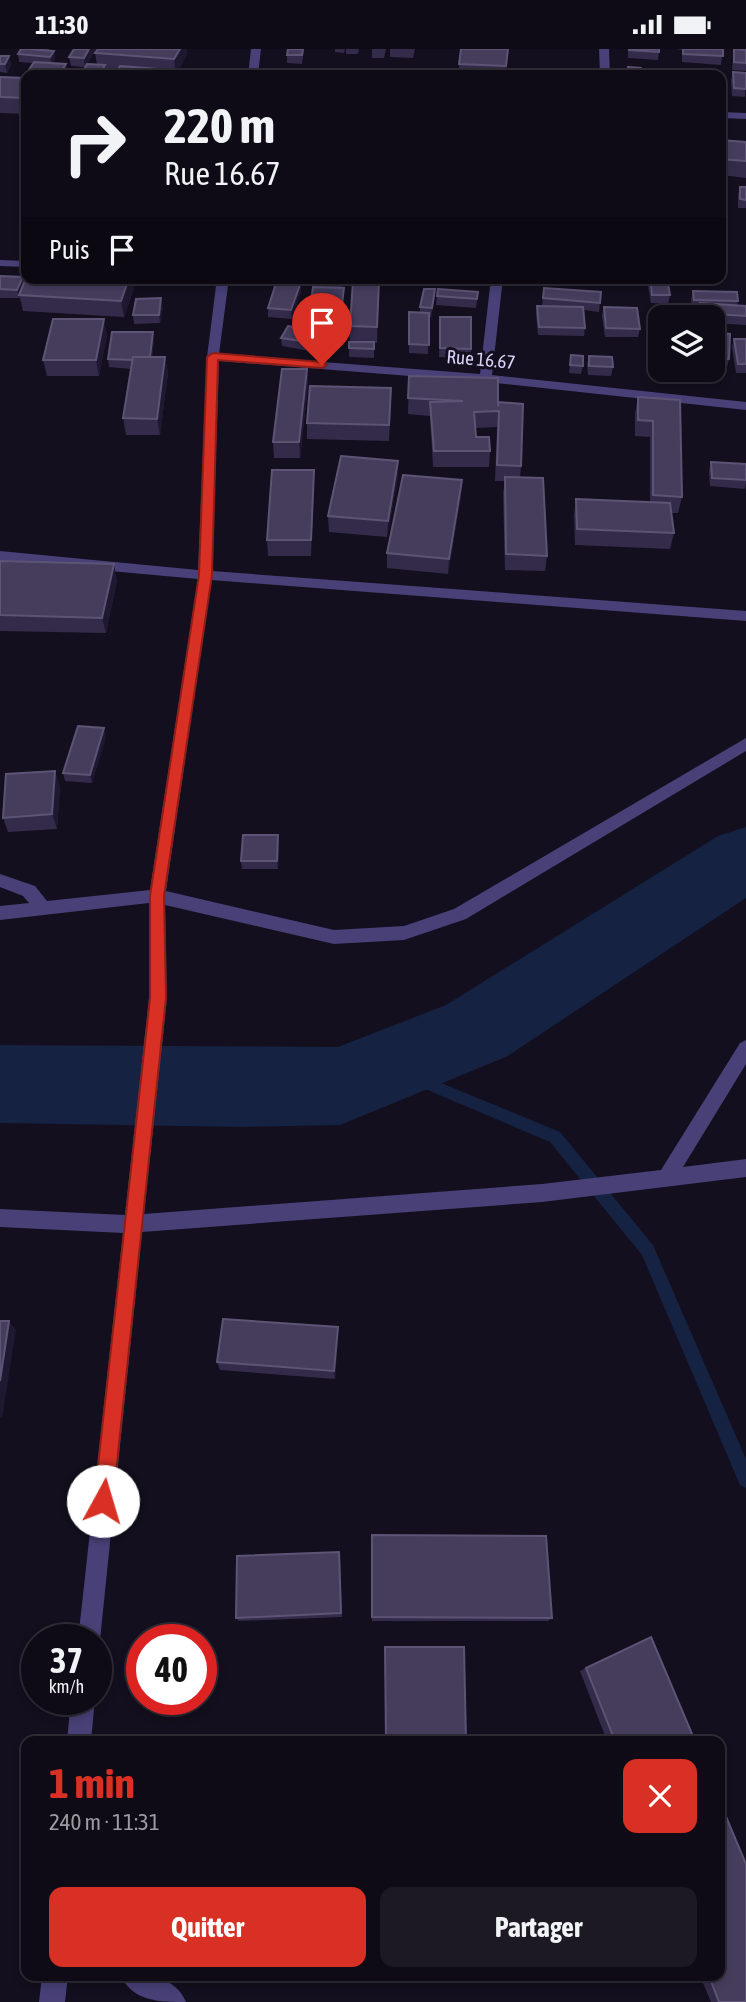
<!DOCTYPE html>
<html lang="fr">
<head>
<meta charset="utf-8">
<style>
	:root { --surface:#0e0b16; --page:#1c1923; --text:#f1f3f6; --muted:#9b9ba1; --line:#2e2b35; --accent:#d93025 }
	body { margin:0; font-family:"Asap Condensed",sans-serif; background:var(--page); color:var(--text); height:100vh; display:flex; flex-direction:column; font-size:26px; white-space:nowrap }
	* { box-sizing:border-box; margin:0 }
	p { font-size:23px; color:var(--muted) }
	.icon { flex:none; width:38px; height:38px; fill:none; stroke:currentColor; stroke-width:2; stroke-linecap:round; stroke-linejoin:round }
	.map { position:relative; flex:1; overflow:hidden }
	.side { position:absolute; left:21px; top:1687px; width:704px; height:245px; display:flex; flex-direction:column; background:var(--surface); border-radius:14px; box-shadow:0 4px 10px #0003,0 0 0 2px var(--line) }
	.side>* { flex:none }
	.top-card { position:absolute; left:21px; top:21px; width:705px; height:214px; border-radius:14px; box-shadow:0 4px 10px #0003,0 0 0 2px var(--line); background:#0e0b16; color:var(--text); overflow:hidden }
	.controls { position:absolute; left:648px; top:256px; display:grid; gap:14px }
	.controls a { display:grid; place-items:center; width:77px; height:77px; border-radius:14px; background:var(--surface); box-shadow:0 4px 10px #0003,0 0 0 2px var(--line); font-size:35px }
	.speed { position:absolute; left:21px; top:1575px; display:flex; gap:14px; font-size:35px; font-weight:700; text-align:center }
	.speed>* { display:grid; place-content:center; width:91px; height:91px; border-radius:50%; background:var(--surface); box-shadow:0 4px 10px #0003,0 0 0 2px var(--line); line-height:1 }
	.speed small { font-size:18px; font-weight:400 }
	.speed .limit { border:10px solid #d22; background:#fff; color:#111 }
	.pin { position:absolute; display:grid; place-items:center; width:60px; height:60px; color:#fff; margin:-72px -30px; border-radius:50% 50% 50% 0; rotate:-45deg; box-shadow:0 0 7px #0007 }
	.pin .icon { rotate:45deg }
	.me { position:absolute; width:77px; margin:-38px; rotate:6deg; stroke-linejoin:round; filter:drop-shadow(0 0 5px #0008) }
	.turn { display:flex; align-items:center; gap:24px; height:147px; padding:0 28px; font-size:32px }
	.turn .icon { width:91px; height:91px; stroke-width:2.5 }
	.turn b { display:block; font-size:49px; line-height:60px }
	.then { display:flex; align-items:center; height:66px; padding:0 28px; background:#0003; gap:14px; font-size:26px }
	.round { display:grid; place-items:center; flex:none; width:74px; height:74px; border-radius:14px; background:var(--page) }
	.headline { display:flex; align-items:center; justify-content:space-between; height:119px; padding:0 28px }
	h1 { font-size:42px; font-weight:700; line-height:52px; color:var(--accent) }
	.button { display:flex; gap:14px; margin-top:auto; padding:14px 28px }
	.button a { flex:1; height:80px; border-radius:14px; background:var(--accent); color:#fff; font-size:28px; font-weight:700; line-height:80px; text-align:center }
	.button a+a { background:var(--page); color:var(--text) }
	.status { display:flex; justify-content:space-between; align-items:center; height:49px; padding:0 35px; background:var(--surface); direction:ltr }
	.status svg { height:19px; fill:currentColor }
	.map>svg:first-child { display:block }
</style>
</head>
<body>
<div class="status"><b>11:30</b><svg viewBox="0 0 49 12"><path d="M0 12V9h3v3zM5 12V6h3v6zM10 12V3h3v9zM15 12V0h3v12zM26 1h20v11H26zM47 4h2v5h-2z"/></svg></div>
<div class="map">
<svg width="746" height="1953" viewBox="0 0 746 1953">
	<rect width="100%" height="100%" fill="#130f1e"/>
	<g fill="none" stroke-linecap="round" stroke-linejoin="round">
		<path fill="#152242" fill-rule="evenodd" d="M 388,1012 L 560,1083 L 653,1196 L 746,1410 L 746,1439 L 740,1436 L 642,1206 L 550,1093 L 383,1022 L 381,1018 L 383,1014 Z"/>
		<path fill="#152242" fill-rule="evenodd" d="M 746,778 L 746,849 L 506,1008 L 340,1076 L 242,1078 L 0,1074 L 0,996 L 338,998 L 446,956 L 718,787 Z"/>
		<path fill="#484077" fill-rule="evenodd" d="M 251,0 L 261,0 L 258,26 L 248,26 Z
			M 599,0 L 609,0 L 610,26 L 600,26 Z
			M 721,63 L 746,64 L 746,70 L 721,69 Z
			M 0,211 L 26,212 L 26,218 L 0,217 Z
			M 217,229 L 229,229 L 219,305 L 480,325 L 491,229 L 503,229 L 492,326 L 746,353 L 746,361 L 486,333 L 219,312 L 212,522 L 746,562 L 746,572 L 211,531 L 166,842 L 334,881 L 404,877 L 454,860 L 746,689 L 746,702 L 466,870 L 404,891 L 334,895 L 165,856 L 167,949 L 144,1165 L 542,1135 L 661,1121 L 740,994 L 746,991 L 746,1015 L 683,1118 L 746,1110 L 746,1128 L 542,1153 L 142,1183 L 100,1591 L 96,1599 L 96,1591 L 78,1591 L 123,1184 L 0,1178 L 0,1160 L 125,1166 L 149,949 L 149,854 L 0,871 L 0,857 L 29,854 L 23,847 L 0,838 L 0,825 L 35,837 L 47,852 L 150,841 L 198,530 L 0,512 L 0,502 L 198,521 L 207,308 Z
			M 71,1650 L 95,1650 L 91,1692 L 67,1692 Z
			M 42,1927 L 68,1927 L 65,1953 L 39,1953 Z
			M 121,1927 C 146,1926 175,1926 186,1953 C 161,1953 133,1953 121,1927 Z"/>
	</g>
	<path fill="#342b4a" d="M 21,0 L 49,0 L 48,2 L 54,2 L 55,11 L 53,14 L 66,15 L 67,24 L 26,26 L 26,65 L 0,64 L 0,28 L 26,29 L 25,27 L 33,14 L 19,13 L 18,5 Z
		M 74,0 L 96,0 L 87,15 L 97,16 L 95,4 L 98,0 L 186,0 L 187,5 L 176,26 L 160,24 L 160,26 L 115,26 L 118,21 L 105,20 L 105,26 L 81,26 L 85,18 L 71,17 L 69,8 Z
		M 304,0 L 302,15 L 287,14 L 287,6 Z
		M 335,0 L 345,0 L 344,4 L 335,3 Z
		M 346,0 L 359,0 L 358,5 L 346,5 Z
		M 372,0 L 386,0 L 384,9 L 372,9 Z
		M 390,0 L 415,0 L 413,9 L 390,8 Z
		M 508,0 L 506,26 L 459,26 L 459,15 Z
		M 628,0 L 659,0 L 658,11 L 628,9 Z
		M 676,0 L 723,0 L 721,16 L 682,13 L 682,1 Z
		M 734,0 L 746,0 L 746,22 L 732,21 Z
		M 0,7 L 9,7 L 11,16 L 7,24 L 0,23 Z
		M 628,18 L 642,23 L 642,26 L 627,26 Z
		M 733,23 L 746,24 L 745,48 L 732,47 L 731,32 Z
		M 721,91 L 746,93 L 746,129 L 721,126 Z
		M 26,122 L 26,147 L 23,147 L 21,138 Z
		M 740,138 L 746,138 L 746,159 L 738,159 L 738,146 Z
		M 0,227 L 24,234 L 134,239 L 124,268 L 23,262 L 20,249 L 0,249 Z
		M 272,229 L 304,229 L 301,237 L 301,242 L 292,270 L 268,268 L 268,259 L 277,234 L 273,234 Z
		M 318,229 L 343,229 L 344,248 L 343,263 L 311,262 L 311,253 L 318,238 Z
		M 650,229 L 670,246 L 668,255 L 651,254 L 648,237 Z
		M 379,232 L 377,294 L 374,294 L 374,309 L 349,308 L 350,277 Z
		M 544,239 L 601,243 L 599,263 L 584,261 L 585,279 L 584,287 L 538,286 L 536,265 L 537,257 L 542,257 Z
		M 693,242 L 738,252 L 737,256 L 746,257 L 746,276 L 712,274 L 712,268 L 699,268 L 699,260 L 692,260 L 691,251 Z
		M 478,243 L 476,259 L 436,256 L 437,247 Z
		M 435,249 L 431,268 L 429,268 L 428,305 L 409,304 L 409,263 L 420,264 L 420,258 Z
		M 163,258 L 160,274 L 134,275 L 133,266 Z
		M 604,258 L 640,280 L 638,288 L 605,288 L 602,267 Z
		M 440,268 L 471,300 L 471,309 L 439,308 Z
		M 321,283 L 321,291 L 315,303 L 282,297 L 281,289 Z
		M 712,283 L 729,310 L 725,326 L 677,320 L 712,320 Z
		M 107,286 L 99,327 L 47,327 L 43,311 Z
		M 734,290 L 746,290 L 746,324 L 736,324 L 732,298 Z
		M 154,292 L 152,308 L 165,308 L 168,324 L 160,386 L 126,386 L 123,369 L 131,320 L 109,318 L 108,310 Z
		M 660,293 L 660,318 L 656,318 Z
		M 571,306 L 583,317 L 581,325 L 569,324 Z
		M 589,307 L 613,318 L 611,327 L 588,326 L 587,315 Z
		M 307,320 L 308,336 L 300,409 L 274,409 L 273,393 Z
		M 409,327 L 498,357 L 521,417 L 520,429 L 547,507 L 545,522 L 505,521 L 503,444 L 505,432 L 495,432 L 497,378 L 476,379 L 476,388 L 490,402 L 489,418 L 433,418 L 430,367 L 408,365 Z
		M 638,348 L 680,351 L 682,448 L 678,464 L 671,464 L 674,484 L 670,500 L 575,496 L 574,466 L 576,450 L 650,453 L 650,388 L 635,387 L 635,364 Z
		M 391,355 L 389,392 L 307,390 L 307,374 Z
		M 398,412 L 398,428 L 387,488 L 329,483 L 328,467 Z
		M 711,413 L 746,415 L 746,434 L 745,440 L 710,437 L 709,422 Z
		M 462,431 L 461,447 L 448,525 L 387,519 L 387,504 Z
		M 314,437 L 311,507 L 268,507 L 267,491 Z
		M 0,512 L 117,531 L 106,584 L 0,582 Z
		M 106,687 L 92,734 L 65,732 L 63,724 Z
		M 60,737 L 57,780 L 8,783 L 3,769 Z
		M 279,794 L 278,820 L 242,820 L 241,812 Z
		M 338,1278 L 338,1286 L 335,1330 L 220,1321 L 217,1313 Z
		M 372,1486 L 552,1569 L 548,1572 L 372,1572 Z
		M 340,1508 L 342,1568 L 239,1572 L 236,1569 Z
		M 586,1619 L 695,1692 L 607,1692 L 580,1622 Z
		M 700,1927 L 719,1927 L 746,1953 L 711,1953 Z"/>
	<path fill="#1f1831" d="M 89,0 L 96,0 L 85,18 L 84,9 Z
		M 180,0 L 186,0 L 187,5 L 176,26 L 174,10 Z
		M 54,2 L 55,11 L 52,16 L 50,8 Z
		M 9,7 L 11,16 L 7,24 L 5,15 Z
		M 66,15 L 67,24 L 66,26 L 59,26 Z
		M 105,16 L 106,24 L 105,26 L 100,26 Z
		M 23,228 L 25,237 L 19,246 L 19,250 L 17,241 Z
		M 129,229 L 132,229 L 134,239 L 124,268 L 121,252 Z
		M 300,229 L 304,229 L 301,237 L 301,242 L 292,270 L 291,261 L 300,234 Z
		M 379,232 L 379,248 L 377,294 L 377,278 Z
		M 435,240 L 435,249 L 431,268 L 432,259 Z
		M 161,249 L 163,258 L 160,274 L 159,266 Z
		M 104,270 L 107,286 L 99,327 L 96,311 Z
		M 153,283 L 154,292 L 150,321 L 149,312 Z
		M 321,283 L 321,291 L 315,303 L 314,294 Z
		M 165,308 L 168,324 L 160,386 L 157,370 Z
		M 307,320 L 308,336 L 300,409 L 299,393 Z
		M 398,412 L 398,428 L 387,488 L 388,472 Z
		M 314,421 L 314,437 L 311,507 L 311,491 Z
		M 462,431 L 461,447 L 448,525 L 449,510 Z
		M 114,515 L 117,531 L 106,584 L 102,569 Z
		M 104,679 L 106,687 L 92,734 L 90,726 Z
		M 55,722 L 60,737 L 57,780 L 52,765 Z
		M 278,786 L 279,794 L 278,820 L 277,812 Z
		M 9,1272 L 16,1281 L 2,1370 L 0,1368 L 0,1332 Z
		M 338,1278 L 338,1286 L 335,1330 L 334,1322 Z"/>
	<path fill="#463d5d" stroke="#5d5475" stroke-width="2" d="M 21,0 L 30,0 L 54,2 L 50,8 L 18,5 Z
		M 74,0 L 89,0 L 84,9 L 69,8 Z
		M 98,0 L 180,0 L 174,10 L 95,4 Z
		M 288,0 L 303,0 L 302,6 L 287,6 Z
		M 461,0 L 508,0 L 506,17 L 459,15 Z
		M 629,0 L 659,0 L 659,3 L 629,1 Z
		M 683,0 L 723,0 L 723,7 L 683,5 Z
		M 734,0 L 746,1 L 746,14 L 734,13 Z
		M 0,7 L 9,7 L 5,15 L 0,15 Z
		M 34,13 L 66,15 L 59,26 L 25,27 Z
		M 87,15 L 105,16 L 100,26 L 81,26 Z
		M 120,17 L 160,20 L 156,26 L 115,26 Z
		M 628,18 L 641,19 L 642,23 L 629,24 Z
		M 659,20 L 672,21 L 673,26 L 660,26 Z
		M 733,23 L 746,24 L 746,40 L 734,39 Z
		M 542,24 L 554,24 L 554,26 L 542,26 Z
		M 0,28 L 26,29 L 26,49 L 0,48 Z
		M 721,91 L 746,93 L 746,112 L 721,110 Z
		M 26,122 L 26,138 L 21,138 Z
		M 740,138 L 746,138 L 746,151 L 740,150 Z
		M 0,227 L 23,228 L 17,241 L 0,240 Z
		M 26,229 L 129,229 L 121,252 L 19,246 Z
		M 318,229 L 343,229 L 343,234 L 318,233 Z
		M 650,229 L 667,229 L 670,246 L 652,246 Z
		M 277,231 L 301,233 L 291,261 L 268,259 Z
		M 353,232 L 379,232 L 377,278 L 350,277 Z
		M 313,238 L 344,239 L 342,254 L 311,253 Z
		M 544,239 L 601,243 L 600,254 L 543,249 Z
		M 424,240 L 435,240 L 432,259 L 420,258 Z
		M 438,240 L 478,243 L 477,250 L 437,247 Z
		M 693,242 L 737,243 L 738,252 L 694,251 Z
		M 161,249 L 159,266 L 133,266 L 136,250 Z
		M 700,254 L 746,257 L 746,267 L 701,264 Z
		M 537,257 L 583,258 L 585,279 L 539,278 Z
		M 604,258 L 637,259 L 640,280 L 606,279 Z
		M 409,263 L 429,264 L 429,296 L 409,295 Z
		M 440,268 L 471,268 L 471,300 L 440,299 Z
		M 53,270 L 104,270 L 96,311 L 43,311 Z
		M 288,277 L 321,283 L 314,294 L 281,289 Z
		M 112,283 L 153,283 L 150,308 L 133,308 L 132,311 L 108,310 Z
		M 712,283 L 730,285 L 729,310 L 712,308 Z
		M 734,290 L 746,290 L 746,315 L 738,315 Z
		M 349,293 L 374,293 L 374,300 L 349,299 Z
		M 571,306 L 583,307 L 583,317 L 570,316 Z
		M 589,307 L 612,308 L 613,318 L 589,317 Z
		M 133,308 L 165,308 L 157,370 L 123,369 Z
		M 282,320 L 307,320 L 299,393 L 273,393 Z
		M 409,327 L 498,329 L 498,357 L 499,353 L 523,355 L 521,417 L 497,416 L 499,362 L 474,363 L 476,388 L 489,388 L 490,402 L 434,402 L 430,353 L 463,352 L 408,349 Z
		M 310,337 L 391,339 L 389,376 L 307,374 Z
		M 638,348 L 680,351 L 682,448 L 653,446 L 653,372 L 638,371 Z
		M 341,407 L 398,412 L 388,472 L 328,467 Z
		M 711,413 L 746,415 L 746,431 L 712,429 Z
		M 272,421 L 314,421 L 311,491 L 267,491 Z
		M 403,426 L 462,431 L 449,510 L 387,504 Z
		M 505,428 L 543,429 L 547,507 L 506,505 Z
		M 576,450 L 670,454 L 674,484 L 577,480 Z
		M 0,512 L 114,515 L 102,569 L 0,566 Z
		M 78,677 L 104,679 L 90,726 L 63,724 Z
		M 55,722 L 52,765 L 3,769 L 6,725 Z
		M 243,786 L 278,786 L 277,812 L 241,812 Z
		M 223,1270 L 338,1278 L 334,1322 L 217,1313 Z
		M 0,1272 L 9,1272 L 0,1332 Z
		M 372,1486 L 546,1487 L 552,1569 L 372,1568 Z
		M 339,1503 L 341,1564 L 236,1569 L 237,1507 Z
		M 651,1588 L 695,1692 L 615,1692 L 586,1619 Z
		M 385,1598 L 464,1598 L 466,1692 L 386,1692 Z
		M 719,1751 L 746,1815 L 746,1953 L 719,1953 L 709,1927 L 719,1927 Z"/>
	<path fill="#d93025" stroke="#8d1f18" stroke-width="2" d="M 213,304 L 322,313 L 327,316 L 322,319 L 218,311 L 212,526 L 164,847 L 166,949 L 113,1452 L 110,1459 L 103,1462 L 97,1459 L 94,1452 L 150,949 L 150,847 L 199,526 L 207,308 Z"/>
	<g text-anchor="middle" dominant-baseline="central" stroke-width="6" stroke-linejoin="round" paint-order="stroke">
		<g font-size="19" fill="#dbd3f9" stroke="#130f1e">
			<text transform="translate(481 310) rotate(5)">Rue 16.67</text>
		</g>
	</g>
</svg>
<div class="controls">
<a><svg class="icon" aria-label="layers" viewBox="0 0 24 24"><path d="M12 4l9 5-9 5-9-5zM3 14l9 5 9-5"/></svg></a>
</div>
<div class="speed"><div>37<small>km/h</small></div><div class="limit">40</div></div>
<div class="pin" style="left:322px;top:316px;background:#d93025"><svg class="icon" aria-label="arrive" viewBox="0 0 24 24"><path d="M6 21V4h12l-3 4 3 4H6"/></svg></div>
<svg class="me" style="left:103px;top:1452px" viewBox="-20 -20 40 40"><circle r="19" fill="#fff"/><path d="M0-13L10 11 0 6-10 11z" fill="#d93025"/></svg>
<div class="top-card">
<div class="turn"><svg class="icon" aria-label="right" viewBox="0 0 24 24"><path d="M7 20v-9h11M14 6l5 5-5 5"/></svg><div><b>220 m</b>Rue 16.67</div></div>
<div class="then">Puis<svg class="icon" aria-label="arrive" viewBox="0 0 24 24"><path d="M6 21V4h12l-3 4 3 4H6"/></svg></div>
</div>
<section class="side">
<div class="headline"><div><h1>1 min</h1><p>240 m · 11:31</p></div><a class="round" style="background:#d93025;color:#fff"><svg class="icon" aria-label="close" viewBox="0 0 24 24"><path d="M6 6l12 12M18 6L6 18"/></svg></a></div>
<div class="button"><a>Quitter</a><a>Partager</a></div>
</section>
</div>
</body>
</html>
